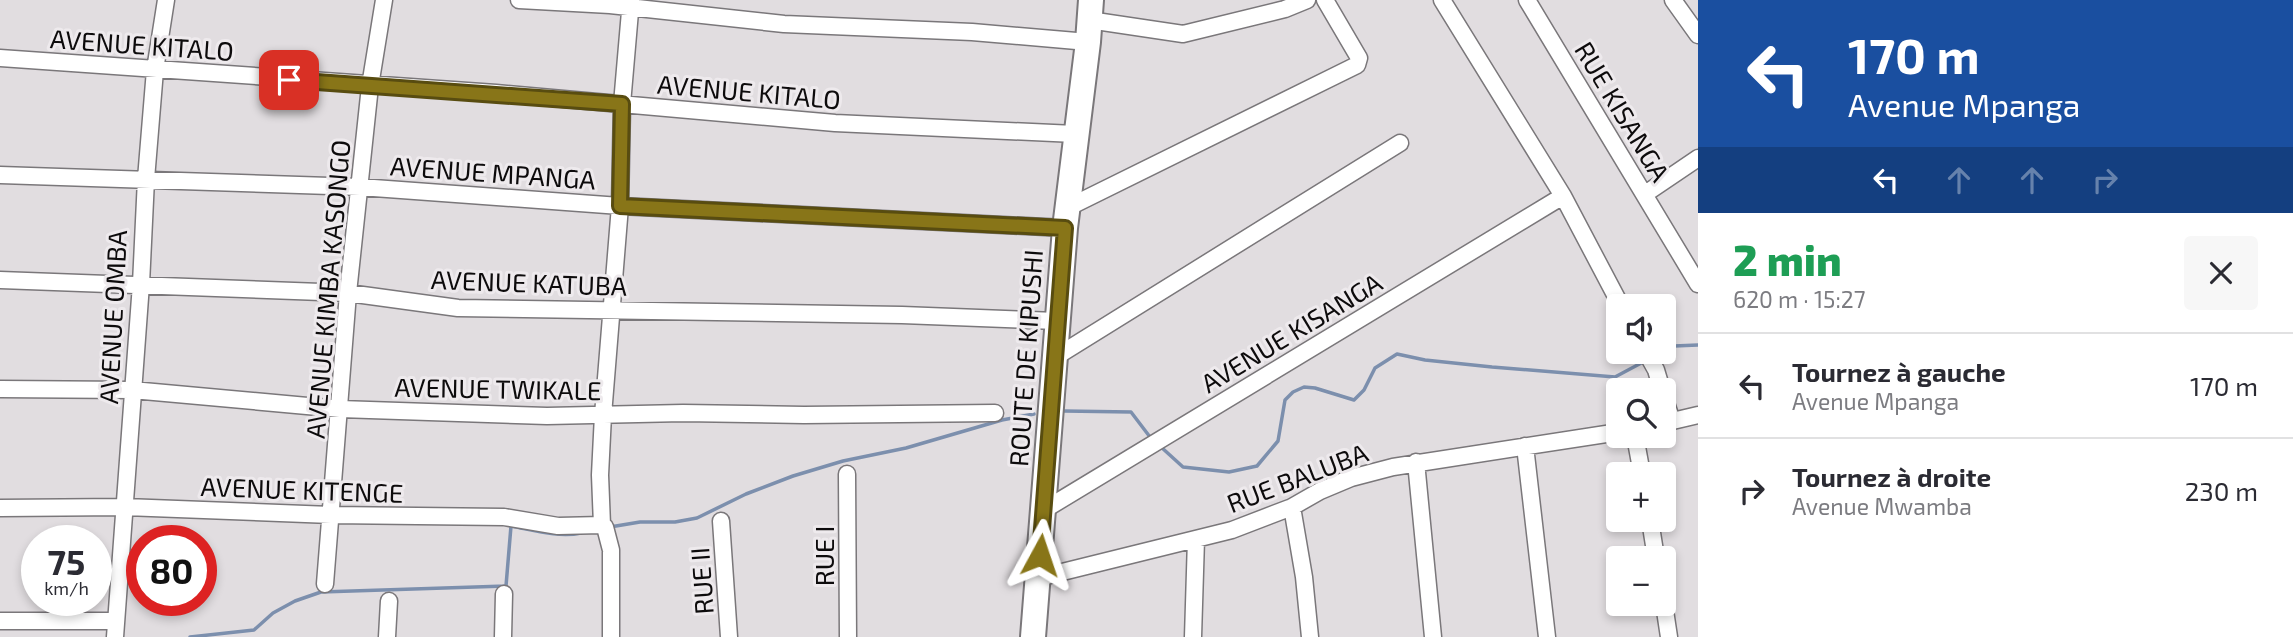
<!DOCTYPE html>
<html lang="fr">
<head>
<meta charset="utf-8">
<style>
	:root { --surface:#fff; --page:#f7f7f7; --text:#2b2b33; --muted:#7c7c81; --line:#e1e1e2 }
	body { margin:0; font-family:"Exo 2",sans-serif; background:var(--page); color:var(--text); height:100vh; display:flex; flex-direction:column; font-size:26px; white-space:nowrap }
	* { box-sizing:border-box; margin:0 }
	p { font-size:23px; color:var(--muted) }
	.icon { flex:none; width:38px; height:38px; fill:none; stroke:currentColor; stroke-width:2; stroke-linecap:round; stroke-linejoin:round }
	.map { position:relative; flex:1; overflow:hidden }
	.drawer { display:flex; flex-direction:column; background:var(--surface); width:595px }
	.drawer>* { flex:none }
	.guide { background:#1a4fa0; color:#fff; overflow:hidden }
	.tools { position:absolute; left:1606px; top:294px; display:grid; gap:14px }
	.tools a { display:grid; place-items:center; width:70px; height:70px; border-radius:7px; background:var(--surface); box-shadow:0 4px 10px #0003; font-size:35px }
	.speed { position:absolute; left:21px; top:525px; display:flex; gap:14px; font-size:35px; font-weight:700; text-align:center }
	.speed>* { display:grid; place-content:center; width:91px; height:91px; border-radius:50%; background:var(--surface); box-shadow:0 4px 10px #0003; line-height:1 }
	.speed small { font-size:18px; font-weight:400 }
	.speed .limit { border:10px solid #d22; background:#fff; color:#111 }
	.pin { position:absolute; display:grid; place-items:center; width:60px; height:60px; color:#fff; margin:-30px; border-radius:14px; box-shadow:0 4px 10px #0006 }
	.me { position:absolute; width:77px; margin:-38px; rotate:5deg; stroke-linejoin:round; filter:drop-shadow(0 0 5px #0008) }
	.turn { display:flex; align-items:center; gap:24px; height:147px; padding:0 35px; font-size:32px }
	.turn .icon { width:91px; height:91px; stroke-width:2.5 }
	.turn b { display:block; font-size:49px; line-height:60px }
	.lanes { display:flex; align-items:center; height:66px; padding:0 35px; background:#0003; justify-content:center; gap:35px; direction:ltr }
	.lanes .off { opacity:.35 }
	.round { display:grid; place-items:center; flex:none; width:74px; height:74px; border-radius:7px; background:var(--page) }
	.headline { display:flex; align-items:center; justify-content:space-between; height:119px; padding:0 35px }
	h1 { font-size:42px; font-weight:800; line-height:52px; color:#1e9e55 }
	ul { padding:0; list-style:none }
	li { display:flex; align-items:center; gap:21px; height:105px; padding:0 35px; border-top:2px solid var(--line) }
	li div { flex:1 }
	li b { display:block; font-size:26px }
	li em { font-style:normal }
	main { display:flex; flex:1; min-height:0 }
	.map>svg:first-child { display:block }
</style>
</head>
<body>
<main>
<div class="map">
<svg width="1698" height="637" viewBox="0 0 1698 637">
	<rect width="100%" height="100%" fill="#e1dde0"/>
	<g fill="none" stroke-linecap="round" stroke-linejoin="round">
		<path stroke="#7c8fad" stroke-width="3.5" d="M 1664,350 L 1674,346 L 1698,345
			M 1657,354 L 1661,352
			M 1064,411 L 1131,412 L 1150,437
			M 1161,447 L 1183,467 L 1229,472 L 1257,466 L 1278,441 L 1285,400 L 1293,392 L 1304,387 L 1315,388 L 1354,400 L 1364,390 L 1375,368 L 1397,354 L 1425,360 L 1492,367 L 1615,377 L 1645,361
			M 610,527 L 640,522 L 675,522 L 697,518 L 746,494 L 793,476 L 843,461 L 906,448 L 1002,420 L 1034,414
			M 190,637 L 254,630 L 273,613 L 295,601 L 321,592 L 506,586 L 511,526 C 533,530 559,538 581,533"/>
		<g stroke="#7a777a" stroke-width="19">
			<path id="minor" d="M 519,0 L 610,5 L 784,24 L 972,32 L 1088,42
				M 1442,0 L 1563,196 L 1621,306
				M 1527,0 L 1698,284
				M 1673,0 L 1698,35
				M 1089,20 L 1183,34 L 1285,9 L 1307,0
				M 0,58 L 496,93 L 835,123 L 1075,134
				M 0,175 L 360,187 L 620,206 L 1065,228
				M 1645,194 L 1698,158
				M 1067,208 L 1357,65 L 1359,58 L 1325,0
				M 0,280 L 348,293 L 458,308 L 902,315 L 1057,321
				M 1646,352 L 1656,370 L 1662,390
				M 1054,358 L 1400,143
				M 0,389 L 132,390 L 340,409 L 547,416 L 683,413 L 804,415 L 995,413
				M 1664,397 L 1672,421
				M 1664,423 L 1698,415
				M 1635,436 L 1642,474
				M 1525,446 L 1547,637
				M 1416,462 L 1433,637
				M 847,474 L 848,637
				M 1292,507 L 1304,577 L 1310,637
				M 0,508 L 125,507 L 331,515 L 504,517 L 558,526 L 602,525
				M 1044,510 L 1563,196
				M 1650,520 L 1656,558
				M 721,521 L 729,637
				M 602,525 L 600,475 L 603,415 L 620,206 L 622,104 L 631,0
				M 602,525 L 605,527 L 611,550 L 611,637
				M 1038,578 L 1232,530 L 1292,507 L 1320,491 L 1351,478 L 1393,467 L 1619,432
				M 325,584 L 348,293 L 370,86 L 384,0
				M 1664,604 L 1669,637
				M 0,621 L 116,621
				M 115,637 L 141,284 L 146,179 L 155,70 L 166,0
				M 387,637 L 389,601
				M 503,637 L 504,594
				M 1193,637 L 1196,539"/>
		</g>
		<g stroke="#7a777a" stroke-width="28">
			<path id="trunk" d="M 1033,637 L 1065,228 L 1088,42 L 1091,0"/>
		</g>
		<use href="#minor" stroke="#fff" stroke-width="16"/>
		<use href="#trunk" stroke="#fff" stroke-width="24"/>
	</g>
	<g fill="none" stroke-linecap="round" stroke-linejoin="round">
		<g stroke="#584c10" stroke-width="18">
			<path id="route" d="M 289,80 L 622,104 L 620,206 L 1065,228 L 1040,555"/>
		</g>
		<use href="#route" stroke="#887518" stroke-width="12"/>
	</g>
	<g text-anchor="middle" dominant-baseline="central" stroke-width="6" stroke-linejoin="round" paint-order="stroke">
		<g font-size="26" fill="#0d0b0c" stroke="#eeeaed">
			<text transform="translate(142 44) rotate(4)">AVENUE KITALO</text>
			<text transform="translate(749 91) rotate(5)">AVENUE KITALO</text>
			<text transform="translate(1623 111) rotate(59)">RUE KISANGA</text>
			<text transform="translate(493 172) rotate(4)">AVENUE MPANGA</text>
			<text transform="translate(529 282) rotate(2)">AVENUE KATUBA</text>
			<text transform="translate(327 289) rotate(-85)">AVENUE KIMBA KASONGO</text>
			<text transform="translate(112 317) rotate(-87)">AVENUE OMBA</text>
			<text transform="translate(1291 332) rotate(-31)">AVENUE KISANGA</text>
			<text transform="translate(1025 358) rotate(-86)">ROUTE DE KIPUSHI</text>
			<text transform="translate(498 388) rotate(1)">AVENUE TWIKALE</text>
			<text transform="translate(1297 477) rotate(-21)">RUE BALUBA</text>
			<text transform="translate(302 489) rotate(2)">AVENUE KITENGE</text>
			<text transform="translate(823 556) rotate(-90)">RUE I</text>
			<text transform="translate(701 581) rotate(-94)">RUE II</text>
		</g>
	</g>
</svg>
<div class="tools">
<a><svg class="icon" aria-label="sound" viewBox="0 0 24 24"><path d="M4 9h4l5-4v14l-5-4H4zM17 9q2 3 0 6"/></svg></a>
<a><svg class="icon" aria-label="search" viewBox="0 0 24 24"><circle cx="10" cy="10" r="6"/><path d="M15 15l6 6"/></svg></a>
<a>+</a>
<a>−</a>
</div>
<div class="speed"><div>75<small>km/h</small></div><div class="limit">80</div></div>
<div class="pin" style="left:289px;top:80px;background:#d93025"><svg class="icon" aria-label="arrive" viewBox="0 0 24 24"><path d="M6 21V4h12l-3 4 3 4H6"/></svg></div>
<svg class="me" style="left:1040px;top:555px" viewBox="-20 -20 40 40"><path d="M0-17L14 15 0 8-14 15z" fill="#887518" stroke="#fff" stroke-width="4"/></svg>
</div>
<section class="drawer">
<div class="guide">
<div class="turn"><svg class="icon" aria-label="left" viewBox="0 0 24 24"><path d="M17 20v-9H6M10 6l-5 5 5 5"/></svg><div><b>170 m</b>Avenue Mpanga</div></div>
<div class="lanes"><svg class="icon" aria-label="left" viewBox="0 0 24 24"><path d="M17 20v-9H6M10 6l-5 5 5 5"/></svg><svg class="icon off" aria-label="ahead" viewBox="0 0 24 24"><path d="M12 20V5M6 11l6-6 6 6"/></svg><svg class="icon off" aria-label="ahead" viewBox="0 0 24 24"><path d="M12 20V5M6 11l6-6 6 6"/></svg><svg class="icon off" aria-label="right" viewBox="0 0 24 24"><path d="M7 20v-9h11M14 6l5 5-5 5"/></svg></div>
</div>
<div class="headline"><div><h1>2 min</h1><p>620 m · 15:27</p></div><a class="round"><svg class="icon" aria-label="close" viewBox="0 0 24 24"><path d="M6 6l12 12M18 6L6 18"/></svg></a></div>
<ul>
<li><svg class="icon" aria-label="left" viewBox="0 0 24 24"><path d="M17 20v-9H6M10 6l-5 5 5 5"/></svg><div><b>Tournez à gauche</b><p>Avenue Mpanga</p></div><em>170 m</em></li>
<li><svg class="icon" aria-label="right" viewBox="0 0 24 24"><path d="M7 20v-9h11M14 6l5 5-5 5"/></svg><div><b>Tournez à droite</b><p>Avenue Mwamba</p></div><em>230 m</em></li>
</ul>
</section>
</main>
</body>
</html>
